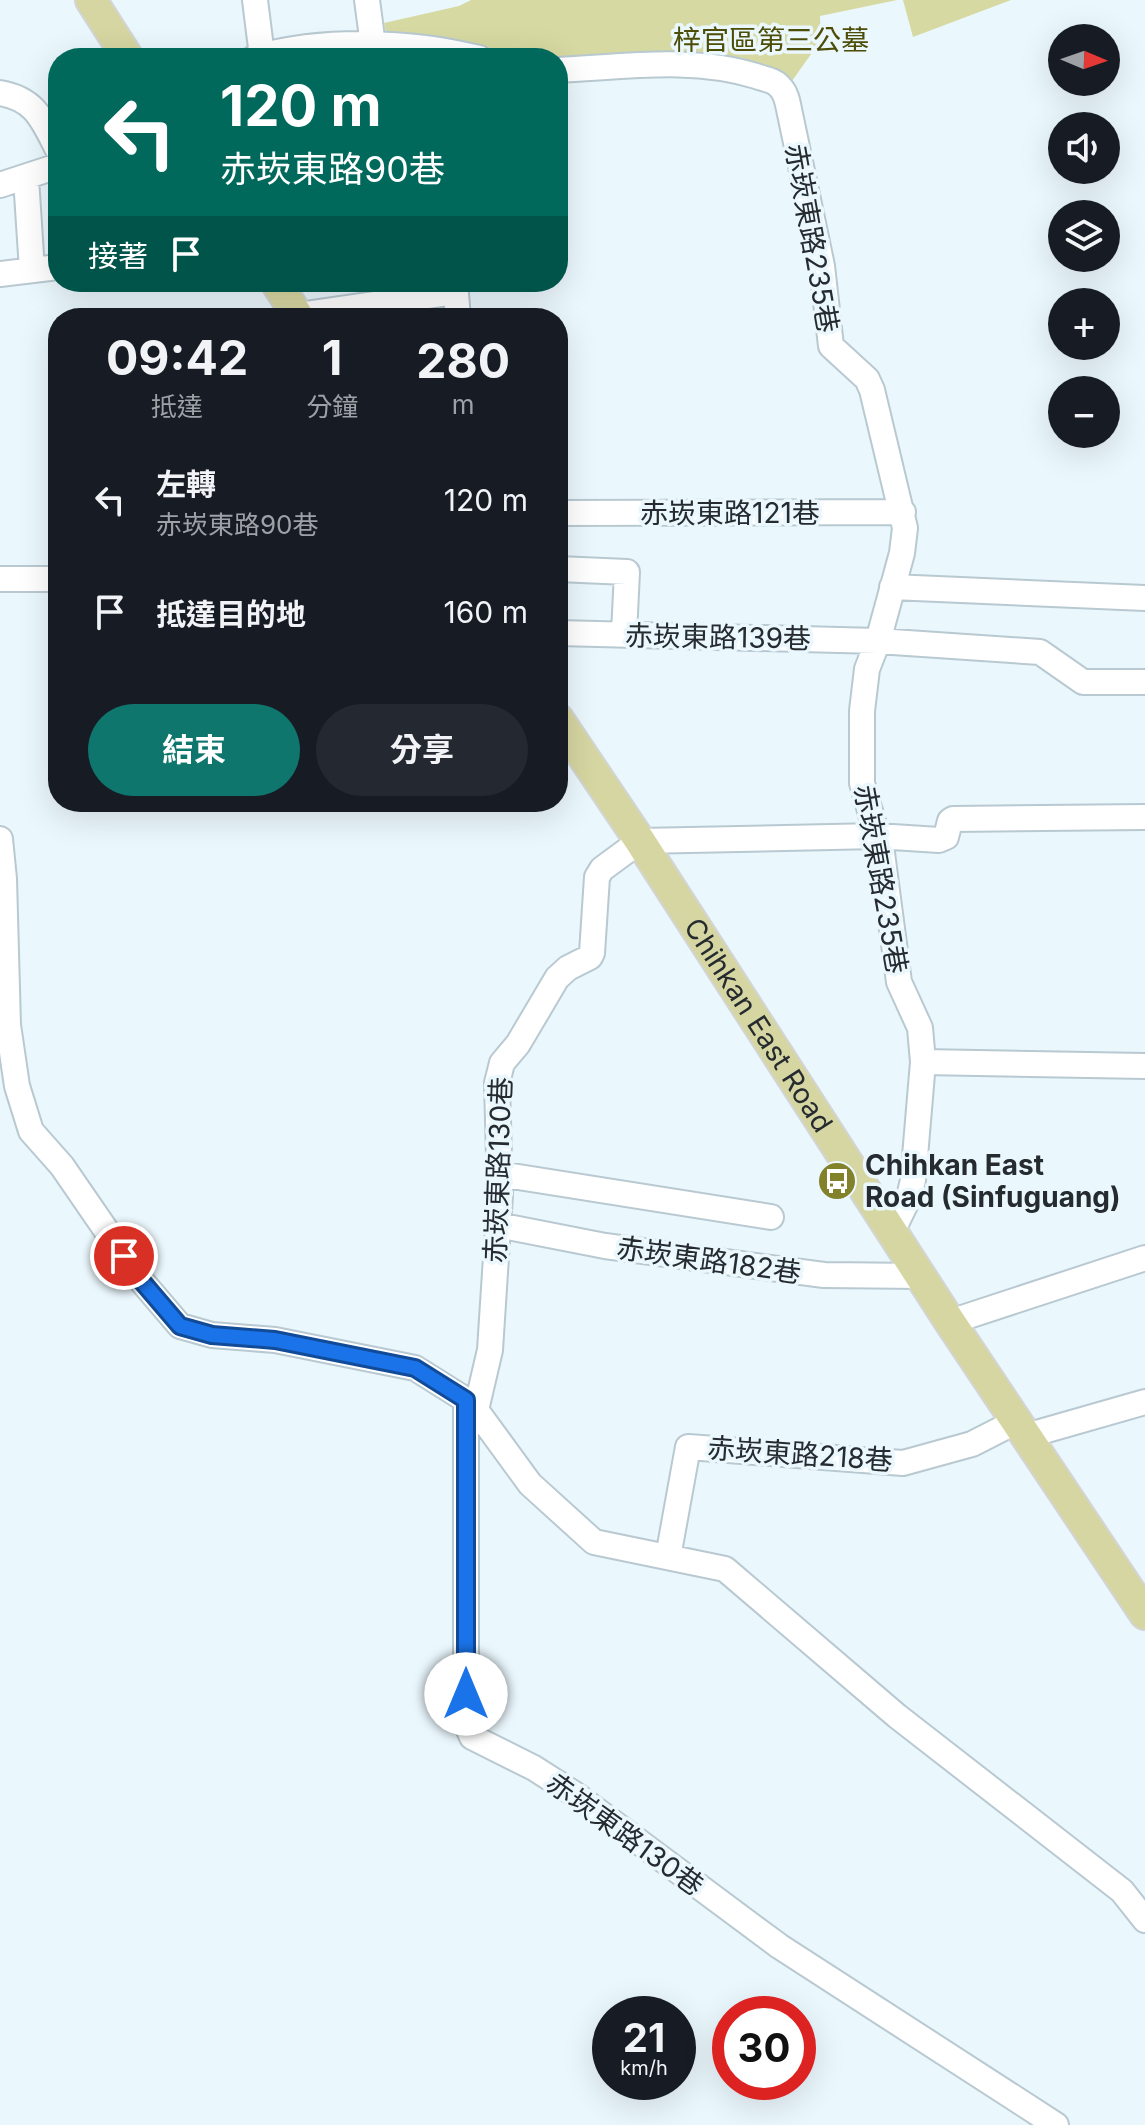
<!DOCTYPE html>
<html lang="zh-TW">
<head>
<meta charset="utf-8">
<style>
	:root { --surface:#171b24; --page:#242831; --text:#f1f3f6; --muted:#9ea1a6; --accent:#0f766e }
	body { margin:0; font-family:Inter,"Noto Sans TC",sans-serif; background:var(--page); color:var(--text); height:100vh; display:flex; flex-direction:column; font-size:30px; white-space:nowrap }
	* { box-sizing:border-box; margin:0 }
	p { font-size:26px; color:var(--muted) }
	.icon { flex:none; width:44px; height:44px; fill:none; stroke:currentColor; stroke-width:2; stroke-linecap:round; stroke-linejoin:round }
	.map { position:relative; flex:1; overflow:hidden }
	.details { position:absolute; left:48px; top:308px; width:520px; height:504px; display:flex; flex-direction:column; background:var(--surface); border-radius:32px; box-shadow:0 8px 32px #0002 }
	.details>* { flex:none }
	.banner { position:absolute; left:48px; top:48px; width:520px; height:244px; border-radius:32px; box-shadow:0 8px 32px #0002; background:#00695c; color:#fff; overflow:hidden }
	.needle { width:52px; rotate:92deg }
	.buttons { position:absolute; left:1048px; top:24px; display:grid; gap:16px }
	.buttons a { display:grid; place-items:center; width:72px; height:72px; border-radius:50%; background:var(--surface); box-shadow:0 8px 32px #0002; font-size:40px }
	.speed { position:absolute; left:592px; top:1996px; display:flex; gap:16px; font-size:40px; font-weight:700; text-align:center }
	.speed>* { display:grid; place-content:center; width:104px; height:104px; border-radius:50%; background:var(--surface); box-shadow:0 8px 32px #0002; line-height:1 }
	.speed small { font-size:20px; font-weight:400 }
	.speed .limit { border:12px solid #d22; background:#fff; color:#111 }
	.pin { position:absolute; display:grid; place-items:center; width:68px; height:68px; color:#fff; margin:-34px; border:4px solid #fff; border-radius:50%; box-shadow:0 2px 8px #0007 }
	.me { position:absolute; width:88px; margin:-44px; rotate:0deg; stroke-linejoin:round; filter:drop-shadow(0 0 6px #0008) }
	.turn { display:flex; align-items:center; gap:28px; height:168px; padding:0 40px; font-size:36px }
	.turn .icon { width:104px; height:104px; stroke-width:2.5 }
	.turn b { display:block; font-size:56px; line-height:68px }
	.then { display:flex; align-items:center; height:76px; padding:0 40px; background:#0003; gap:16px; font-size:30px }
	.eta { display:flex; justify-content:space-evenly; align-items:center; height:136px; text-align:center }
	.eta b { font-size:48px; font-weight:700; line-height:56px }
	.button { display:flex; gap:16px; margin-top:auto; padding:16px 40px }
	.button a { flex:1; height:92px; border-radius:48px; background:var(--accent); color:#fff; font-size:32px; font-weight:700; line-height:92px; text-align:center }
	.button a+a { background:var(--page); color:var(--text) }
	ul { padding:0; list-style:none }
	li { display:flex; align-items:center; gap:24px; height:112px; padding:0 40px }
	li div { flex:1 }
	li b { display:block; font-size:30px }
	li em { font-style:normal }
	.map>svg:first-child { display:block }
</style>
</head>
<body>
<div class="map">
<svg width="1145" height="2125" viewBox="0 0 1145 2125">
	<rect width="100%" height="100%" fill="#eaf7fd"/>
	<path fill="#d7d9a2" d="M 471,0 L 897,0 L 820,16 L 821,40 L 792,81 L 558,58 L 465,58 L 389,46 L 384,23 L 459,6 Z
		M 903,0 L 1011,0 L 913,37 Z"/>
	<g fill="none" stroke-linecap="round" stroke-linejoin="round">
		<g stroke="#b9c9d1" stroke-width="28">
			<path id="minor" d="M 255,0 L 262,56
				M 367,0 L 373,45
				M 254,58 C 321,38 412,41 479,58
				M 558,70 C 624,67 693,56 756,76 C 764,79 774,80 779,86 C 787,93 788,105 790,114 L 822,266 L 831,346 L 867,379 L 872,390 L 905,528 L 902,553 L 878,641 L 867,669 L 862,711 L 862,783 L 882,853 L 899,982 L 920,1028 L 923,1062 L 913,1180 L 909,1197 L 893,1230
				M 0,93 C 36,99 43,121 58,150
				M 26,178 L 32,270
				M 0,185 L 58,166
				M 0,274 L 58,267
				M 455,282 L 458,318
				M 297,318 L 298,315 L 456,292
				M 558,513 L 903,512
				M 558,569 L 627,572 L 624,634
				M 0,579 L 58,579
				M 892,587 L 1145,598
				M 558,633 L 878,641 L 1040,652 L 1083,682 L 1145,682
				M 0,839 L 4,879 L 8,1025 L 17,1086 L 31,1131 L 62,1166 L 139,1278 L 180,1326 L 212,1335 L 275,1340 L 415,1368 L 466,1400 L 476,1410 L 530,1484 L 594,1542 L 725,1569 L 897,1716 L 1122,1891 L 1145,1920
				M 923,1062 L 1145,1066
				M 499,1174 L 771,1217
				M 498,1225 L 605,1246 L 824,1275 L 921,1276
				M 950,1322 L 1145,1258
				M 466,1400 L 466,1723 L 472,1737 L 534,1768 L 576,1795 L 779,1946 L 1056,2125
				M 476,1410 L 490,1350 L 500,1195 L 497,1083 L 502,1063 L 518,1044 L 557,978 L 568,968 L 590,957 L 592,953 L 597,877 L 602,869 L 640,841 L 877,836 L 939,840 L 946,837 L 950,821 L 953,819 L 1145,817
				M 1026,1436 L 1145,1402
				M 668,1557 L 688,1447 L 903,1463 L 972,1444 L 1017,1421"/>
		</g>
		<g stroke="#d3d5d5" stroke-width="34">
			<g id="major">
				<path d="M 91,0 L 128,58"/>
				<path d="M 276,282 L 299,318"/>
				<path id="s1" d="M 558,719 L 640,841 L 950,1322 L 1145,1614"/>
			</g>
		</g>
		<use href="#minor" stroke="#fff" stroke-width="24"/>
		<use href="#major" stroke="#d6d6a2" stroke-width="30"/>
	</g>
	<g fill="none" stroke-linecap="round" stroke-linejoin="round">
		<g stroke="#114b97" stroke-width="20">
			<path id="route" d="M 124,1256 L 139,1278 L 180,1326 L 212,1335 L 275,1340 L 415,1368 L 466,1400 L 466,1694"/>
		</g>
		<use href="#route" stroke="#1a73e8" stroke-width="14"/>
	</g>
	<defs>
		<g id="bus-disc" transform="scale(2)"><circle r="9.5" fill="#82822b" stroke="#eaf7fd"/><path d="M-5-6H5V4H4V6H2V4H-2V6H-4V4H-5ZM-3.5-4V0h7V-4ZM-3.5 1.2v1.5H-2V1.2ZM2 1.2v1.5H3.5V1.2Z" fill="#fff"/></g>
	</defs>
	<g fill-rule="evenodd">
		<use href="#bus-disc" x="837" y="1181"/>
	</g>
	<g text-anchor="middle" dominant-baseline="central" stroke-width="7" stroke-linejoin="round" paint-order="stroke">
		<g font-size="28" fill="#4d4d07" stroke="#eaf7fd">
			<text x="771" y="40">梓官區第三公墓</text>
		</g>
		<g font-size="28" fill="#252b2f" stroke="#eaf7fd">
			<text transform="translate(812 238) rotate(80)">赤崁東路235巷</text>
			<text x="730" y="513">赤崁東路121巷</text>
			<text transform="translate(718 637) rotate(1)">赤崁東路139巷</text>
			<text transform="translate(881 879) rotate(80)">赤崁東路235巷</text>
			<text stroke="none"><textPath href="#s1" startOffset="366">Chihkan East Road</textPath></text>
			<text transform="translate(498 1170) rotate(-88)">赤崁東路130巷</text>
			<text transform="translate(709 1260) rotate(8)">赤崁東路182巷</text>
			<text transform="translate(800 1454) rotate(4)">赤崁東路218巷</text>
			<text transform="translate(625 1834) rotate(36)">赤崁東路130巷</text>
		</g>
		<g font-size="28" font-weight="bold" fill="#252b2f" stroke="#eaf7fd" text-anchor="start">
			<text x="865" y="1165">Chihkan East<tspan x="865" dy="32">Road (Sinfuguang)</tspan></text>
		</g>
	</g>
</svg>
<div class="buttons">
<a><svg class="needle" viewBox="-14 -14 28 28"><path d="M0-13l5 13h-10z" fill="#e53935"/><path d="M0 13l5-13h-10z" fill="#9ea1a6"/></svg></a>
<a><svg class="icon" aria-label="sound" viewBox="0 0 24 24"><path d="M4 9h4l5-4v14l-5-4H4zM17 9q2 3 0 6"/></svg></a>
<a><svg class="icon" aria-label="layers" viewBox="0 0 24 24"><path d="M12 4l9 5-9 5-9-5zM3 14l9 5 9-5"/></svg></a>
<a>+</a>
<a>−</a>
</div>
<div class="speed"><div>21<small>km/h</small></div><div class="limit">30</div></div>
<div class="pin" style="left:124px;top:1256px;background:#d93025"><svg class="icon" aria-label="arrive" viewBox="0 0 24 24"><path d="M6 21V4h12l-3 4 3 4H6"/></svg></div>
<svg class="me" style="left:466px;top:1694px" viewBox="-20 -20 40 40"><circle r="19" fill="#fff"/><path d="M0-13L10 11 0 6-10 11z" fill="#1a73e8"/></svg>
<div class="banner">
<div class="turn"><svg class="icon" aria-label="left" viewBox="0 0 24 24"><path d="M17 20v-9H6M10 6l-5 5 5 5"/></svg><div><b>120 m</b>赤崁東路90巷</div></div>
<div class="then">接著<svg class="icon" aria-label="arrive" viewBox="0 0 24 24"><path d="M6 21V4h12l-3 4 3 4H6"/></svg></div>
</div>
<section class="details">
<div class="eta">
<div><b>09:42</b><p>抵達</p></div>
<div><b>1</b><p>分鐘</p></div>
<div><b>280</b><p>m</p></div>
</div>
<ul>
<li><svg class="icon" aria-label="left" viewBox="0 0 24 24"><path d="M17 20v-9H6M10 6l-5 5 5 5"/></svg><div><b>左轉</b><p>赤崁東路90巷</p></div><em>120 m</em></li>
<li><svg class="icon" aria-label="arrive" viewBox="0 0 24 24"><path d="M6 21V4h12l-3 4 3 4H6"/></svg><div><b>抵達目的地</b></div><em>160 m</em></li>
</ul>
<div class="button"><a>結束</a><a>分享</a></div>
</section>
</div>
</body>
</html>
